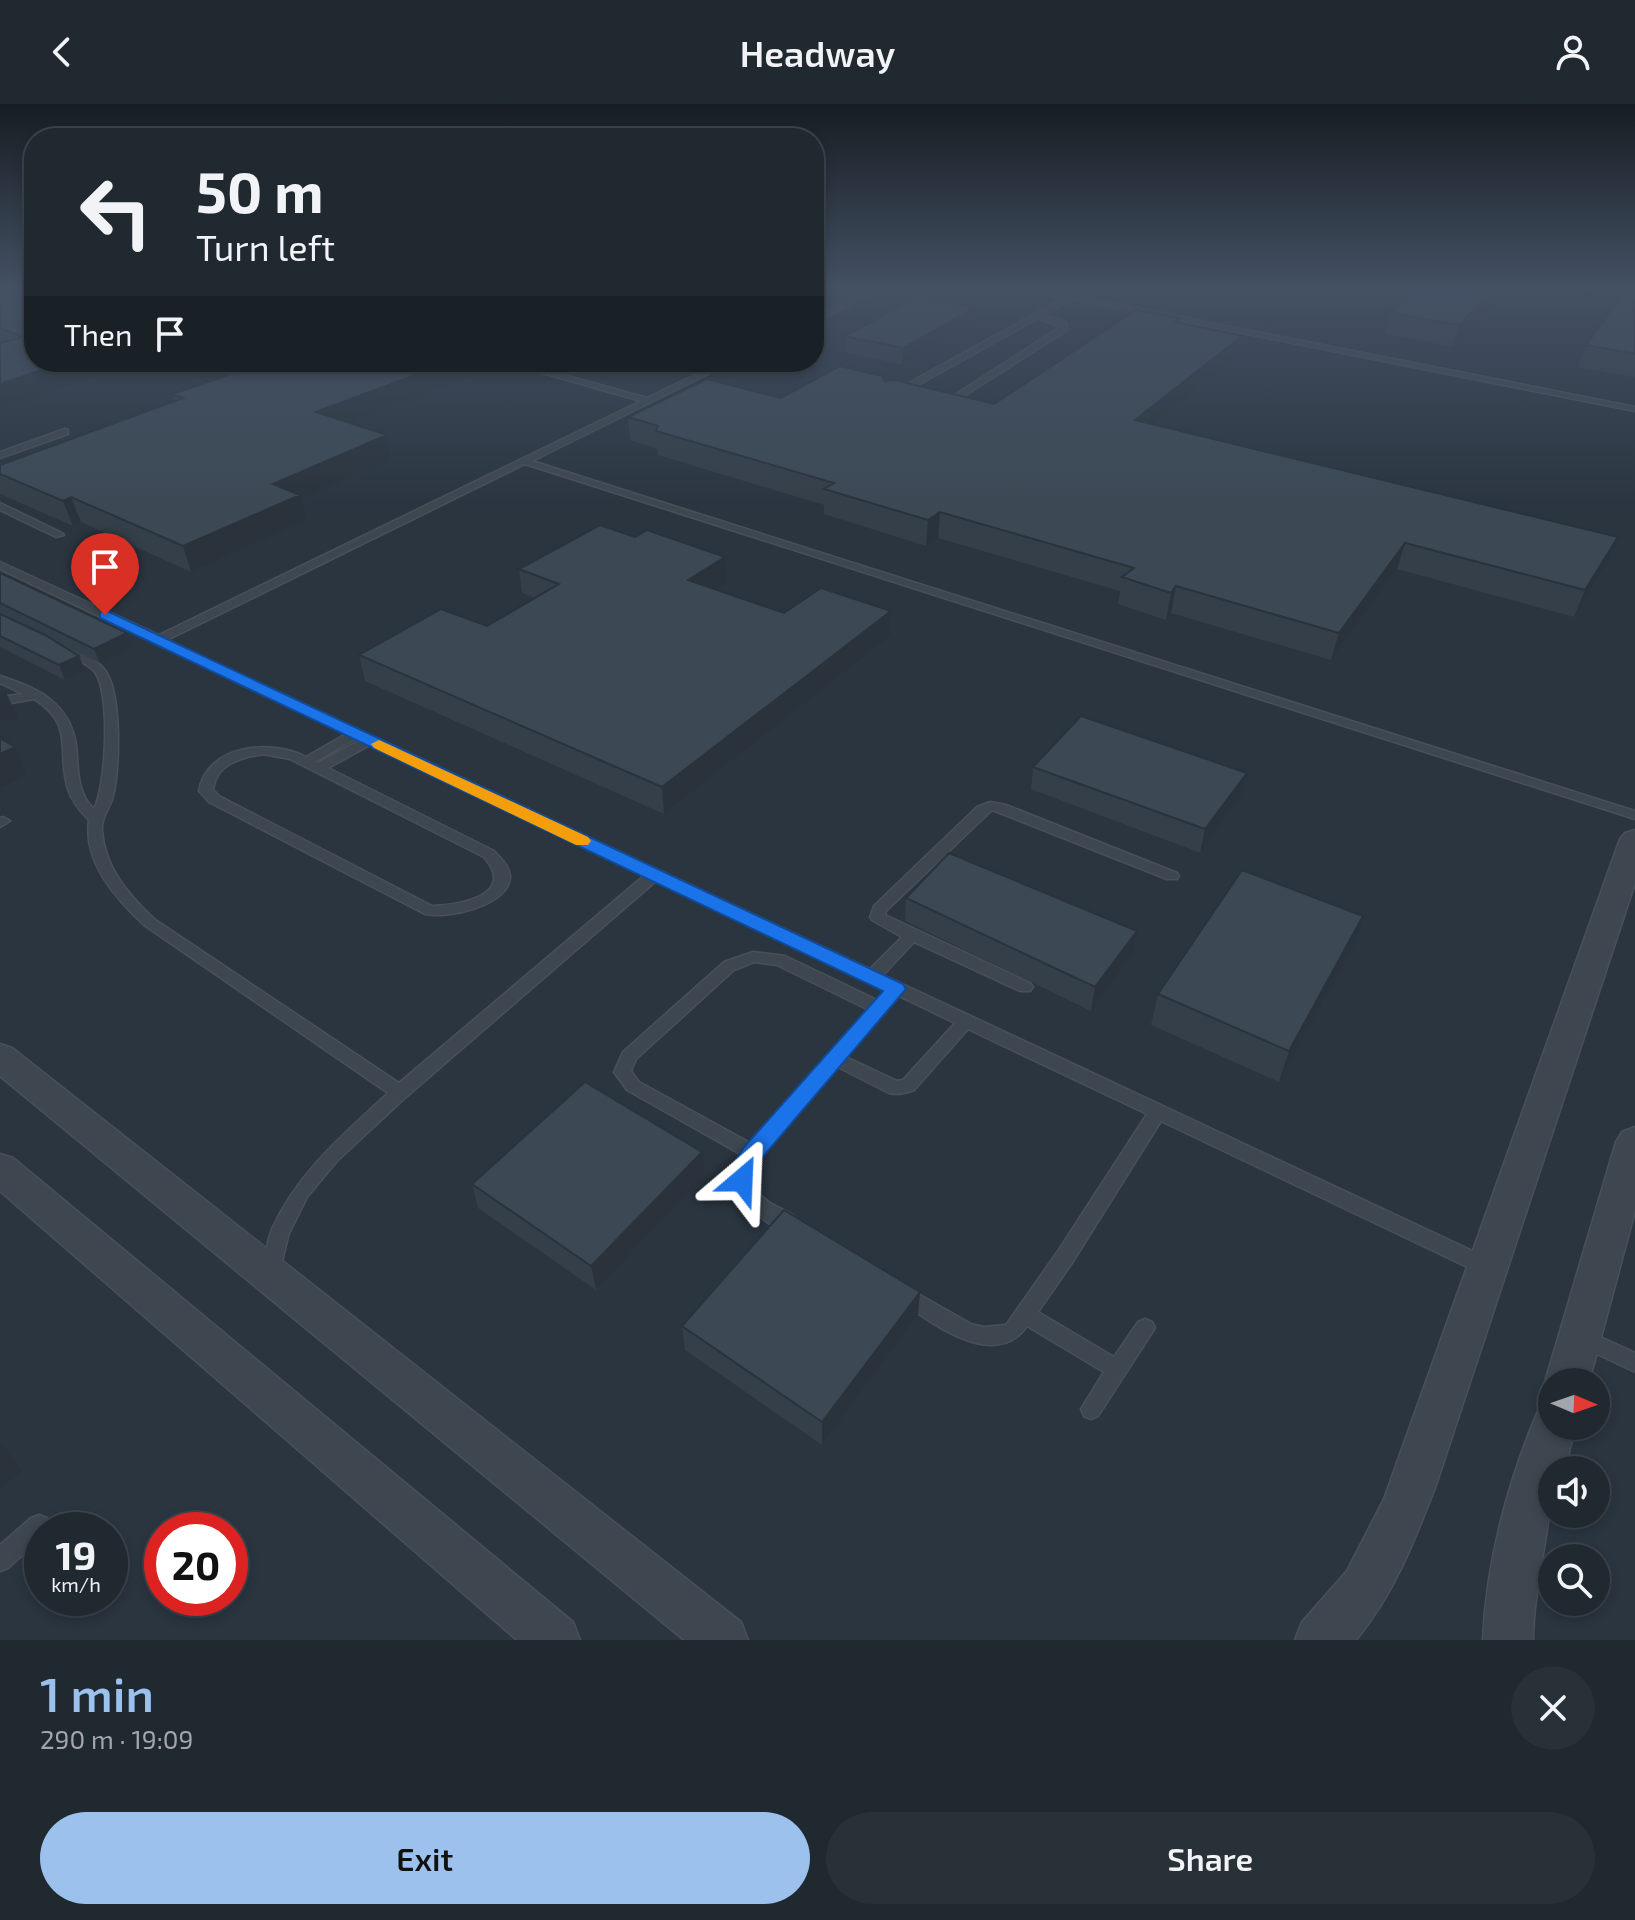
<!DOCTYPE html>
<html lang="en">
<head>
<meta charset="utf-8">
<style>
	:root { --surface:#202830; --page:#283038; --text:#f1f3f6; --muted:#a2a6ab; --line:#3d444c; --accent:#9cc1ed }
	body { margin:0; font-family:"Exo 2",sans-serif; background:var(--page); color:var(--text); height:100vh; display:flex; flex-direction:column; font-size:30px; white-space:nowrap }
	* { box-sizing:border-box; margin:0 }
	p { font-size:26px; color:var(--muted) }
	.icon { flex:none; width:44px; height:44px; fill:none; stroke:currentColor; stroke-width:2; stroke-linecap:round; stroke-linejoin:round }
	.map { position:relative; height:1536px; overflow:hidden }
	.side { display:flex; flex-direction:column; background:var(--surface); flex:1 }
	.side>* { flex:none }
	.top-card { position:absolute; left:24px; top:24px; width:800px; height:244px; border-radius:32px; box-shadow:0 4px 12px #0003,0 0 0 2px var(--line); background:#202830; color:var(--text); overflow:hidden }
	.needle { width:52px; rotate:92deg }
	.fabs { position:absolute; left:1538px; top:1264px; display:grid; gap:16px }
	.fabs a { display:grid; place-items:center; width:72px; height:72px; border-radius:50%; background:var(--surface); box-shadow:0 4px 12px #0003,0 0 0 2px var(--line); font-size:40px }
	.speed { position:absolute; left:24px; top:1408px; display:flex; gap:16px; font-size:40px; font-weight:700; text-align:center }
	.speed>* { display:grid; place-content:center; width:104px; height:104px; border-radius:50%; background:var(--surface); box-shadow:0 4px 12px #0003,0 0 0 2px var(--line); line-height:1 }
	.speed small { font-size:20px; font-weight:400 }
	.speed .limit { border:12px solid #d22; background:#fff; color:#111 }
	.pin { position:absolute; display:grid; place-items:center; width:68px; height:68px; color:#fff; margin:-82px -34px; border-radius:50% 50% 50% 0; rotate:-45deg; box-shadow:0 0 8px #0007 }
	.pin .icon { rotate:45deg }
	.me { position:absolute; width:88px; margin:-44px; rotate:26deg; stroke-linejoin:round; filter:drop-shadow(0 0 6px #0008) }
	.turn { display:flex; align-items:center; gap:28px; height:168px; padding:0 40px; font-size:36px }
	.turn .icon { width:104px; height:104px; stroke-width:2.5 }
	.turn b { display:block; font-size:56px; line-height:68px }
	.then { display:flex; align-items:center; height:76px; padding:0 40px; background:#0003; gap:16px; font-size:30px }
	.round { display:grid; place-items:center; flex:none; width:84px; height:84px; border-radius:42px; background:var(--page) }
	.overview { display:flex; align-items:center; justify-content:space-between; height:136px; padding:0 40px }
	h1 { font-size:48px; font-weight:600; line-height:60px; color:var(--accent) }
	.primary-button { display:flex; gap:16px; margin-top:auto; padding:16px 40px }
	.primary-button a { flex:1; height:92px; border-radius:48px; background:var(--accent); color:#111; font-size:32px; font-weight:600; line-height:92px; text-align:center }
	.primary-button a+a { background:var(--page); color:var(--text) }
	header { display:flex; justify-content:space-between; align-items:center; height:104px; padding:0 40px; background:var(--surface); font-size:36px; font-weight:600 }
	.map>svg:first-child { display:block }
</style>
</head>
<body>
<header><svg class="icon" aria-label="back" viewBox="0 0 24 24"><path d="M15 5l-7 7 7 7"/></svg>Headway<svg class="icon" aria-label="person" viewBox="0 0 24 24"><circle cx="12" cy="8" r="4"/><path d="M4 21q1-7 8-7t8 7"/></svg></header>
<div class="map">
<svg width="1635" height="1536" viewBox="0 0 1635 1536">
	<rect width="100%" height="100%" fill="#2a3540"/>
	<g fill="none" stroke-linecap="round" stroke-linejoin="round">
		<g stroke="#485059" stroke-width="3">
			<path id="lane" d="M 872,186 L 880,186 L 814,219 L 814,214 Z
				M 1032,186 L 1045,186 L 1635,303 L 1635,307 L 1071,195 L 1043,211 L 1060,215 L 1067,220 L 1066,227 L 948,302 L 941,300 L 1060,223 L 1038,214 L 902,290 L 896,290 L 896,286 L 1064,194 Z
				M 504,258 L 517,258 L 647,294 L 722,258 L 732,258 L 532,357 L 1635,707 L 1635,715 L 525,360 L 167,536 L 870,865 L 902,833 L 872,816 L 870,813 L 874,802 L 977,703 L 990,698 L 1006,701 L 1177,769 L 1179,772 L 1177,775 L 1167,775 L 992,706 L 886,807 L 885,811 L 1030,879 L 1033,883 L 1030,887 L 1020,887 L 914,838 L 883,871 L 1494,1157 L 1496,1163 L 1494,1169 L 1487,1171 L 1480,1169 L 1161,1017 L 1072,1159 L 1038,1208 L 1114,1253 L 1138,1218 L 1145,1215 L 1152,1218 L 1155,1224 L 1098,1312 L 1091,1315 L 1084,1312 L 1081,1305 L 1104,1268 L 1027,1222 C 1000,1261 949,1231 919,1210 C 910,1204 899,1200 894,1190 L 897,1184 L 904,1182 L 971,1220 L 984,1223 L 1006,1221 L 1058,1147 L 1147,1010 L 968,925 L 914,986 C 906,989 897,991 889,989 L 838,963 L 753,1063 C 752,1108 790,1098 803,1123 L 800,1128 C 777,1137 714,1083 742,1051 L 627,986 L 614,968 L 623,948 L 724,858 L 753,848 L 785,852 L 877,896 L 886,886 L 656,777 L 406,993 L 337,1057 L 307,1093 L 289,1129 L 278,1173 L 271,1175 L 264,1173 L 262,1167 C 265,1153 267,1138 272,1125 C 298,1068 344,1030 388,989 L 144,821 C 116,795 83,758 89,716 C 80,707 72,698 68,685 C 56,648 76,621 34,595 L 0,601 L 0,593 L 23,590 L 0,579 L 0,572 C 43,585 75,603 77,652 C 78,672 79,691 94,705 C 106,682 111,590 95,568 C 86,557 68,554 57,545 L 63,542 L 67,543 C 79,549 95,554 104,565 C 122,587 120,665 113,692 C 110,704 101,713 102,727 C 105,764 128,790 154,815 L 399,979 L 645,771 L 370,641 L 328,664 L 494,747 C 500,754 510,762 510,773 C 509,802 447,815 425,810 L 209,698 L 199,687 C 207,640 271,635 306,653 L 346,630 L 0,465 L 0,458 L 159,531 L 641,297 ZM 356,634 L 360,636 L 318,659 L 315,658 ZM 263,650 L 290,655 L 484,753 C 517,791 461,801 432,802 L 219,692 L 213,686 C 216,660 240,654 263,650 ZM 754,858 L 777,861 L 869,906 L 752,1040 L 639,978 L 631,967 L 636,955 L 734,866 ZM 899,892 L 955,919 L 903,976 L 897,977 L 846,953 Z
				M 65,325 L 68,326 L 68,330 L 0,354 L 0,348 Z
				M 0,399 L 62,429 L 64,431 L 56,433 L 0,406 Z
				M 3,713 L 10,717 L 0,723 L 0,714 Z
				M 1585,1226 L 1635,1249 L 1635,1268 L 1578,1241 L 1575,1235 L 1578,1229 Z
				M 39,1411 L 47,1414 L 50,1422 L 48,1426 L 42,1426 L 42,1434 L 8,1464 L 0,1467 L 0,1441 L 31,1414 Z"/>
		</g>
		<g stroke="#485059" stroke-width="3">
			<path id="street" d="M 1635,726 L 1635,779 L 1436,1381 C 1415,1436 1394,1490 1356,1536 L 1295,1536 L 1302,1518 L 1347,1467 L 1384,1395 L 1620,735 L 1625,729 Z
				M 0,940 L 12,944 L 741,1518 L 748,1536 L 684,1536 L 0,972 Z
				M 1635,1023 L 1635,1107 L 1589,1278 L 1552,1278 L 1552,1292 L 1545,1278 L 1616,1038 L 1622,1028 Z
				M 0,1050 L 13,1054 L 573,1518 L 580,1536 L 517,1536 L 0,1087 Z
				M 1552,1301 L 1552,1322 L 1576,1322 L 1564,1366 L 1552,1366 C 1552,1425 1534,1476 1533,1536 L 1483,1536 C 1486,1459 1508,1377 1538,1307 Z"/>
		</g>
		<use href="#lane" fill="#3e4750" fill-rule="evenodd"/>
		<use href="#street" fill="#3e4750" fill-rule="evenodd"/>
	</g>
	<path fill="#343f49" d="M 0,186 L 137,258 L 0,306 Z
		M 1506,186 L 1453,243 L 1386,230 L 1391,209 Z
		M 1576,186 L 1635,186 L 1635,273 L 1578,263 L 1586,241 L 1621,193 Z
		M 974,204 L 973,220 L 902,261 L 845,248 L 845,232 Z
		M 1180,214 L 1179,219 L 1238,253 L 1155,321 L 1607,459 L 1574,513 L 1397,465 L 1331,556 L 1171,509 L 1166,516 L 1118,500 L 1120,487 L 938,434 L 926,442 L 824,410 L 824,401 L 658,351 L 658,345 L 630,336 L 628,313 L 781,294 L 885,277 L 994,300 Z
		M 466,275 L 352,319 L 387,331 L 392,354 L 301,395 L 307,416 L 191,468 L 81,418 L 73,422 L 0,390 L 0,361 L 174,297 L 172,290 Z
		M 725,453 L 727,477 L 714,485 L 784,509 L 891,507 L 890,532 L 664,710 L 365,577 L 359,551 L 487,522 L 535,494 L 522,489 L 519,465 Z
		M 0,469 L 133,543 L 100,559 L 54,537 L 85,566 L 65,576 L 0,543 Z
		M 1033,663 L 1247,669 L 1241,692 L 1200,749 L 1031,685 Z
		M 906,794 L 1137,827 L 1132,851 L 1091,907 L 905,817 Z
		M 1353,843 L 1279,978 L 1151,921 L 1158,890 Z
		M 704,1072 L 596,1186 L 478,1104 L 472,1080 Z
		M 918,1211 L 822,1341 L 685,1246 L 682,1222 Z"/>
	<path fill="#2a333c" d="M 1493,186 L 1506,186 L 1453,243 L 1459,221 Z
		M 974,204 L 973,220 L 902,261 L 903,244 Z
		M 1242,232 L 1238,253 L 1132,339 L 1135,316 Z
		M 65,258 L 137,258 L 0,306 L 0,280 Z
		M 450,258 L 463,258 L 466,275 L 321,331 L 316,308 Z
		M 387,331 L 392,354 L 301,395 L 307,416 L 191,468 L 183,442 L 273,380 Z
		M 71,393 L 81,418 L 73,422 L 63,397 Z
		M 940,408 L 938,434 L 926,442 L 928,416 Z
		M 1618,433 L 1607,459 L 1574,513 L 1585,486 Z
		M 1405,439 L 1397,465 L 1331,556 L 1339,529 Z
		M 725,453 L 727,477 L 690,500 L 688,476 Z
		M 1176,482 L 1171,509 L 1166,516 L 1171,489 Z
		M 891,507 L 890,532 L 664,710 L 662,683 Z
		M 127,529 L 133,543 L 100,559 L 94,545 Z
		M 79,552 L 85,566 L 65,576 L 59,561 Z
		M 6,588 L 18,615 L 0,617 L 0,589 Z
		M 15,643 L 27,670 L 0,684 L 0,650 Z
		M 1247,669 L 1241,692 L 1200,749 L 1205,725 Z
		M 1363,812 L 1353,843 L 1279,978 L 1289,947 Z
		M 1137,827 L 1132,851 L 1091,907 L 1095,883 Z
		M 702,1048 L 704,1072 L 596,1186 L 591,1162 Z
		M 920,1188 L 918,1211 L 822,1341 L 822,1318 Z
		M 0,1338 L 22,1367 L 0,1385 Z"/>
	<path fill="#3c4955" stroke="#2a333c" stroke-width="2" d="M 0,186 L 34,186 L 34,258 L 65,258 L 0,280 L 0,239 L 23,233 L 0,224 Z
		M 1417,186 L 1493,186 L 1459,221 L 1391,209 Z
		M 1626,186 L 1635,186 L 1635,250 L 1586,241 Z
		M 918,192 L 974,204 L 903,244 L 845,232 Z
		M 1136,206 L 1180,214 L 1175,218 L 1242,232 L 1135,316 L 1618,433 L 1585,486 L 1405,439 L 1339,529 L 1176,482 L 1171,489 L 1122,473 L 1134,464 L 940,408 L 928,416 L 824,385 L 834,379 L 656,327 L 658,322 L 628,313 L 707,275 L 781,294 L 840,262 L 882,272 L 885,277 L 895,276 L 994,300 Z
		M 267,258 L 450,258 L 316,308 L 387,331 L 273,380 L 300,391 L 183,442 L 71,393 L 63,397 L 0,370 L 0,361 L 183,294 L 172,290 Z
		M 600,421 L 635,433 L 647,426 L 725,453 L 688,476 L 784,509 L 821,484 L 891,507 L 662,683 L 359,551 L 441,505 L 487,522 L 559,480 L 519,465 Z
		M 0,469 L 127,529 L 94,545 L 0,499 Z
		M 0,510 L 45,531 L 79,552 L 59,561 L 0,532 Z
		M 1081,612 L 1247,669 L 1205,725 L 1033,663 Z
		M 0,634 L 15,643 L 0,650 Z
		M 949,749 L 1137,827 L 1095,883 L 906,794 Z
		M 1242,766 L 1363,812 L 1289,947 L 1158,890 Z
		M 585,978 L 702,1048 L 591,1162 L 472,1080 Z
		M 784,1106 L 920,1188 L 822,1318 L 682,1222 Z"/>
	<linearGradient id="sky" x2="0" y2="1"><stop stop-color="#171d23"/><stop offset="0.46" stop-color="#445164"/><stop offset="1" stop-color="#445164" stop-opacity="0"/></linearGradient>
	<rect width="1635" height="401" fill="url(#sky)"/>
	<path fill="#1a73e8" stroke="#114b97" stroke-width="2" d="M 105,506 L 903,880 L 906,885 L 761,1055 L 755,1063 L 750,1083 L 742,1086 L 734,1083 C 726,1068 736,1054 745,1042 L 883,887 L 100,514 L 100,508 Z"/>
	<path fill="#f59e0b" d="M 379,636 L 588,733 L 591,737 L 588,741 L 576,741 L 374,644 L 371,640 Z"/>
</svg>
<div class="fabs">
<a><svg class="needle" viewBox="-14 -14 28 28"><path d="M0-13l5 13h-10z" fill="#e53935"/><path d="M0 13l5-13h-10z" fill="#a2a6ab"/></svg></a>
<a><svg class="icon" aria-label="sound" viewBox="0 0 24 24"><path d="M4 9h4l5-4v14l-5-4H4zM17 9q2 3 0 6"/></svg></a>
<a><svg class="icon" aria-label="search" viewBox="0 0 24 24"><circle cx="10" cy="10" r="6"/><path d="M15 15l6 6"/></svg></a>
</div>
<div class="speed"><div>19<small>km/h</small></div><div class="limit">20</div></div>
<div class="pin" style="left:105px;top:511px;background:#d93025"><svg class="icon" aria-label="arrive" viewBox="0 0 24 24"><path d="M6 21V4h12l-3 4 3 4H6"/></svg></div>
<svg class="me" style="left:742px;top:1076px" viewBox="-20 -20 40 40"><path d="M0-17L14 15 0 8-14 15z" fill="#1a73e8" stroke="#fff" stroke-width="4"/></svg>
<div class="top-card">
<div class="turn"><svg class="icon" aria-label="left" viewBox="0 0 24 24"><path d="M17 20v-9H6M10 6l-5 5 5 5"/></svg><div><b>50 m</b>Turn left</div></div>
<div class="then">Then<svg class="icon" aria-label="arrive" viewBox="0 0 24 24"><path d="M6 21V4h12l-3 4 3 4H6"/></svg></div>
</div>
</div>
<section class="side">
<div class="overview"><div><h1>1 min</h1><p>290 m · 19:09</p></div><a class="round"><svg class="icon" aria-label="close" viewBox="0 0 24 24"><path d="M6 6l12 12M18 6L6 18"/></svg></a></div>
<div class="primary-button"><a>Exit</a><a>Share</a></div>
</section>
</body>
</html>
